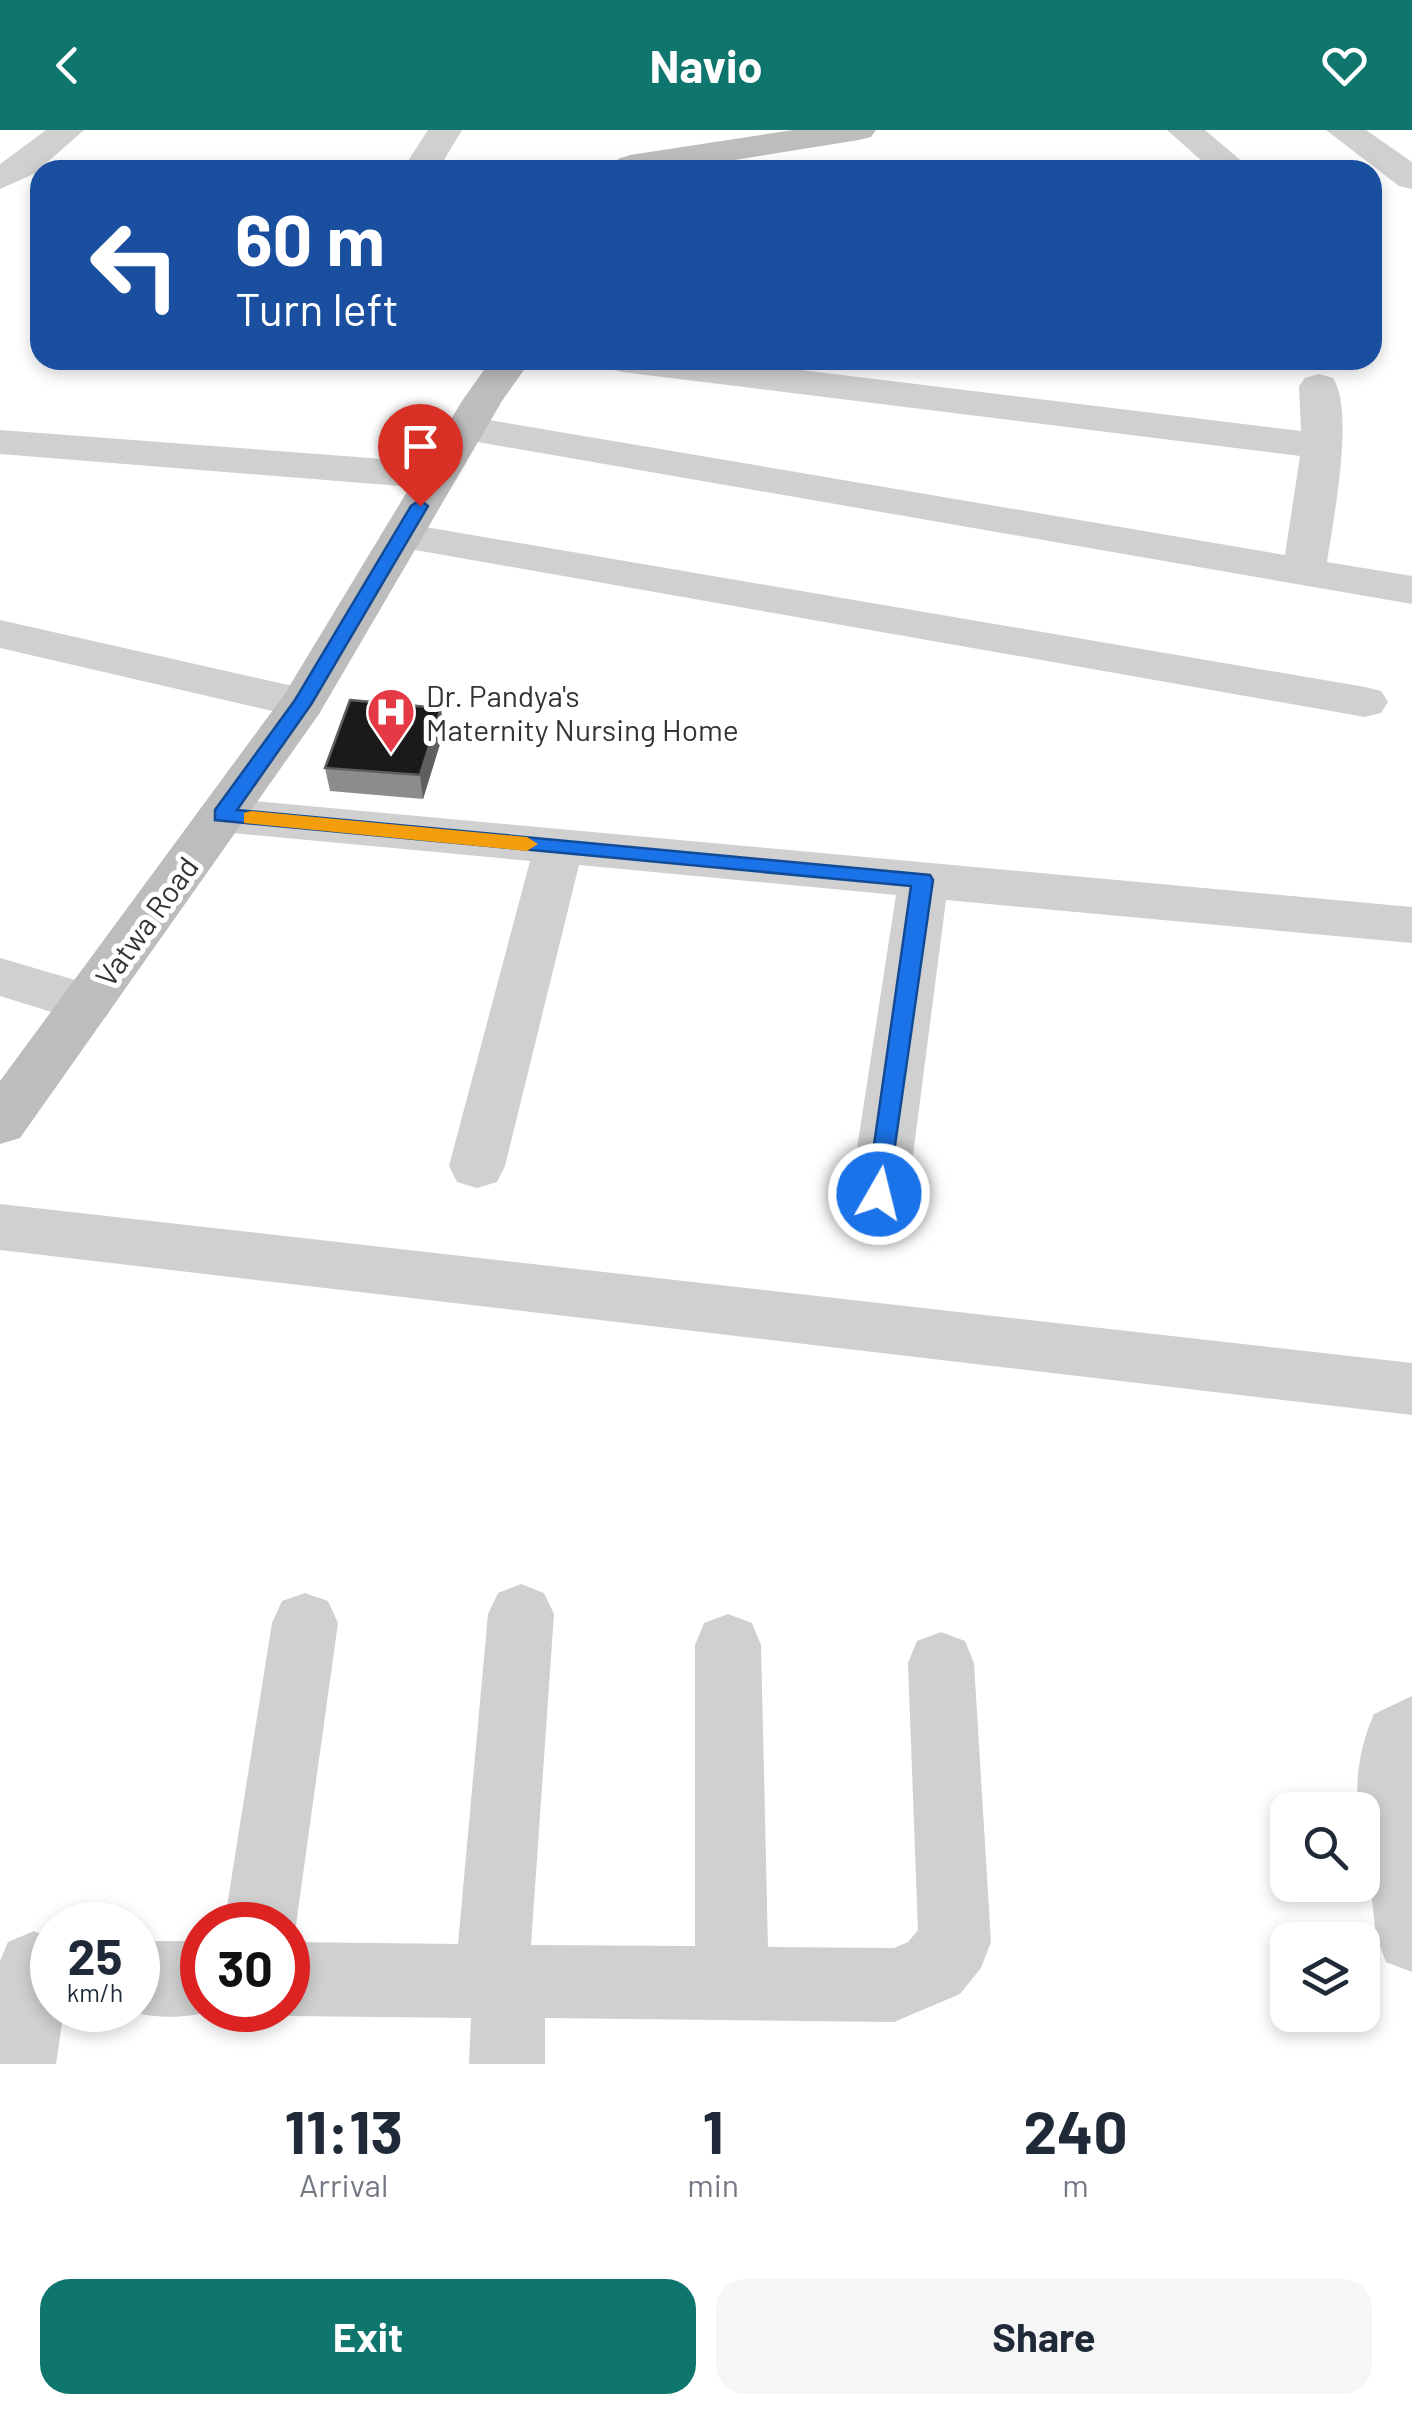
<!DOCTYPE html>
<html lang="en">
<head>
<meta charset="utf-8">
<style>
	:root { --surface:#fff; --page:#f6f6f7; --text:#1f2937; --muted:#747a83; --accent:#0f766e }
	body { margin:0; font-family:Barlow,sans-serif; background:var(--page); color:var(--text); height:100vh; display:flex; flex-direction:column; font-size:38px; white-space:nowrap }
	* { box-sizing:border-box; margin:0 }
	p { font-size:32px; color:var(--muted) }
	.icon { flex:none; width:55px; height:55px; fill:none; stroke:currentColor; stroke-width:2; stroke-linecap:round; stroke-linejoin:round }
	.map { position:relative; height:1934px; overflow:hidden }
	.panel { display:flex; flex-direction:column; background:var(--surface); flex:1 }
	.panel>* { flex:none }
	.banner { position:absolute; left:30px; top:30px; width:1352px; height:210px; border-radius:30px; box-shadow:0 5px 15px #0003; background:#1a4fa0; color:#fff; overflow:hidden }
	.tools { position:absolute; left:1270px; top:1662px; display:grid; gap:20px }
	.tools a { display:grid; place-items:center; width:110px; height:110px; border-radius:20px; background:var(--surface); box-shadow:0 5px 15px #0003; font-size:50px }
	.speed { position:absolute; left:30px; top:1772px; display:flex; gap:20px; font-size:50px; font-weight:700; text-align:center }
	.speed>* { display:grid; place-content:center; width:130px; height:130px; border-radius:50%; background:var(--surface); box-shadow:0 5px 15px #0003; line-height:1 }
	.speed small { font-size:25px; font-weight:400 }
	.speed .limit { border:15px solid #d22; background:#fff; color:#111 }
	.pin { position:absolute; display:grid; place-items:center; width:85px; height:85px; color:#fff; margin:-102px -42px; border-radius:50% 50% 50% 0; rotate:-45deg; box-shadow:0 0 10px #0007 }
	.pin .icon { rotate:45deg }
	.me { position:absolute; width:110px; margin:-55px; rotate:8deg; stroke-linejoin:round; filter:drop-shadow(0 0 8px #0008) }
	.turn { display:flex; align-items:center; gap:35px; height:210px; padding:0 40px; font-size:45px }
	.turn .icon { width:130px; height:130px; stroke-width:2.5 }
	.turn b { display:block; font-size:70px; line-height:85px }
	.eta { display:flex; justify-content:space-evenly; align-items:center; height:170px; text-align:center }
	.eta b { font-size:60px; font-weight:700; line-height:70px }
	.cta { display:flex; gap:20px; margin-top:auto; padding:20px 40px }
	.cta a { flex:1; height:115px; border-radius:30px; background:var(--accent); color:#fff; font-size:40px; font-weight:700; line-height:115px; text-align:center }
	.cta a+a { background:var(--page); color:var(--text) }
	header { display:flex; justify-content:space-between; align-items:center; height:130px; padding:0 40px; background:var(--accent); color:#fff; font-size:45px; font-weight:700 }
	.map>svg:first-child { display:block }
</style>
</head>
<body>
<header><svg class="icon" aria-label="back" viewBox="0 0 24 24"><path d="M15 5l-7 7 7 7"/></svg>Navio<svg class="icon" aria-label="heart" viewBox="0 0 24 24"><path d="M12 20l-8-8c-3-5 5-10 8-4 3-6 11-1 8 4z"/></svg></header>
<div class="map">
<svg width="1412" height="1934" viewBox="0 0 1412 1934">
	<rect width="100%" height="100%" fill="#fff"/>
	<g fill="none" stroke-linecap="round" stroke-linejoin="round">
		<path fill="#d0d0d0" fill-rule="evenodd" d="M 46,0 L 84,0 L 34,44 L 0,59 L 0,34 Z
			M 428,0 L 462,0 L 438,40 L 402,40 Z
			M 1167,0 L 1205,0 L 1252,40 L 1212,40 Z
			M 1326,0 L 1366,0 L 1412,32 L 1412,59 L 1399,56 Z
			M 602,230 L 719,230 L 1301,301 L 1299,256 L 1305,248 L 1319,244 L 1333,248 C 1355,280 1333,392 1327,432 L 1412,446 L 1412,474 L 466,310 L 452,307 L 446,298 L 452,289 L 466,286 L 1285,425 L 1300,326 L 622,242 L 608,238 Z
			M 0,300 L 437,333 L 452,337 L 458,346 L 452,355 L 437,359 L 0,324 Z
			M 402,393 L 1365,557 L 1381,561 L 1388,572 L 1381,583 L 1365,587 L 387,415 L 380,406 L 387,397 Z
			M 0,490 L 302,558 L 319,562 L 325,573 L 319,584 L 302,588 L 0,518 Z
			M 222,668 L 1412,777 L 1412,813 L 946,770 L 908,1064 L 899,1080 L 879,1087 L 859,1080 L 850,1064 L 896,765 L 579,735 L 505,1036 L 497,1052 L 477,1058 L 457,1052 L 449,1036 L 530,731 L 222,702 L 205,697 L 197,685 L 205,673 Z
			M 0,828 L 106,859 L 114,873 L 106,887 L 87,893 L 0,866 Z
			M 0,1074 L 1412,1233 L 1412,1285 L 0,1120 Z
			M 521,1454 L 544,1463 L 554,1484 L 531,1815 L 695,1816 L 695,1515 L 704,1493 L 728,1484 L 752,1493 L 761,1515 L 768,1817 L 894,1818 L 908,1812 L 918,1800 L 908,1533 L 917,1511 L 941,1502 L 965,1511 L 974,1533 L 991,1812 L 981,1838 L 960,1864 L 894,1892 L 545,1888 L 545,1934 L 469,1934 L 471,1888 L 288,1886 L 274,1880 L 288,1880 L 288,1795 L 224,1795 L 272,1493 L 282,1471 L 305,1463 L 328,1471 L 338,1493 L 296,1795 L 289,1812 L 458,1814 L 488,1484 L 498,1463 Z
			M 1412,1566 L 1412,1842 L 1386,1832 L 1376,1806 L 1362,1680 L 1359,1680 C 1354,1649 1361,1613 1374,1584 Z
			M 34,1801 L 52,1809 L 52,1880 L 64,1880 L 56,1934 L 0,1934 L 0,1831 L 8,1812 Z
			M 138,1811 L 202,1811 L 202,1880 L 214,1880 C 191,1889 149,1889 126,1880 L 138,1880 Z"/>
		<path fill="#bdbdbd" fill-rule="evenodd" d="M 793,0 L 876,0 L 871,7 L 859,10 L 672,40 L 615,40 L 612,36 L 618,29 L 630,25 Z
			M 491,230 L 531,230 L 502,271 L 319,584 L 20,1008 L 0,1014 L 0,951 L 284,565 L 462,271 Z"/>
	</g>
	<path fill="#8c8c8c" d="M 444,601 L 423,669 L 330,661 L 325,638 Z"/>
	<path fill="#5f5f5f" d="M 441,578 L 444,601 L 423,669 L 420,645 Z"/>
	<path fill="#1a1a1a" stroke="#5f5f5f" stroke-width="2.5" d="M 350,570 L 441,578 L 420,645 L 325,638 Z"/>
	<path fill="#1a73e8" stroke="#114b97" stroke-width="2.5" d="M 420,370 L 428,376 L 312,573 L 237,680 L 930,745 L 933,750 L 887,1071 L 871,1071 L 867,1064 L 911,756 L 215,690 L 215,680 L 295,570 L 411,376 Z"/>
	<path fill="#f59e0b" d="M 251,681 L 527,707 L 538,714 L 527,721 L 244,693 L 244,683 Z"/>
	<defs>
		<g id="hospital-pin" transform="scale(2.5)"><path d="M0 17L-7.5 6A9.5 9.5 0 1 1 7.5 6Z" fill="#e63946" stroke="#fff"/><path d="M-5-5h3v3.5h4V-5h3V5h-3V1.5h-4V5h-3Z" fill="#fff"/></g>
	</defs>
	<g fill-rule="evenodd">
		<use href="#hospital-pin" x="391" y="582"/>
	</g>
	<g text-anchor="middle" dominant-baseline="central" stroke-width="10" stroke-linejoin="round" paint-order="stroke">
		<g font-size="30" fill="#333" stroke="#fff" text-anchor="start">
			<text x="426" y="565">Dr. Pandya's<tspan x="426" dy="34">Maternity Nursing Home</tspan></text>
		</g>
		<g font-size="30" fill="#333" stroke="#fff">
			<text transform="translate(146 791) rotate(-54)">Vatwa Road</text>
		</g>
	</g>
</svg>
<div class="tools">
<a><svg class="icon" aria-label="search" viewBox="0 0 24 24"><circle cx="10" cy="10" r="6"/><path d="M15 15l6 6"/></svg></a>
<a><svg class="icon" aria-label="layers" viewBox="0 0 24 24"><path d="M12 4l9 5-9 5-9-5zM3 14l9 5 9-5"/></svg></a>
</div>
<div class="speed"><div>25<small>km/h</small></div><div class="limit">30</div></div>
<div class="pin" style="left:420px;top:376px;background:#d93025"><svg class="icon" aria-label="arrive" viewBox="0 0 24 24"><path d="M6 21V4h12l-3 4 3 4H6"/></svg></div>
<svg class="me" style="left:879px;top:1064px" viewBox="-20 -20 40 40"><circle r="17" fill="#1a73e8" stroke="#fff" stroke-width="3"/><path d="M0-11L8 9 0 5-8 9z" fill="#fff"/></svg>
<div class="banner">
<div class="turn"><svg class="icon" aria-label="left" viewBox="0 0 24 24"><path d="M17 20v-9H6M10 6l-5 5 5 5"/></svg><div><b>60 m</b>Turn left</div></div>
</div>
</div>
<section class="panel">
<div class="eta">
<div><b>11:13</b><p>Arrival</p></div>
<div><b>1</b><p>min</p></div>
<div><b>240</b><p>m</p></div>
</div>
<div class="cta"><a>Exit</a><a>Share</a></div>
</section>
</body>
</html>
